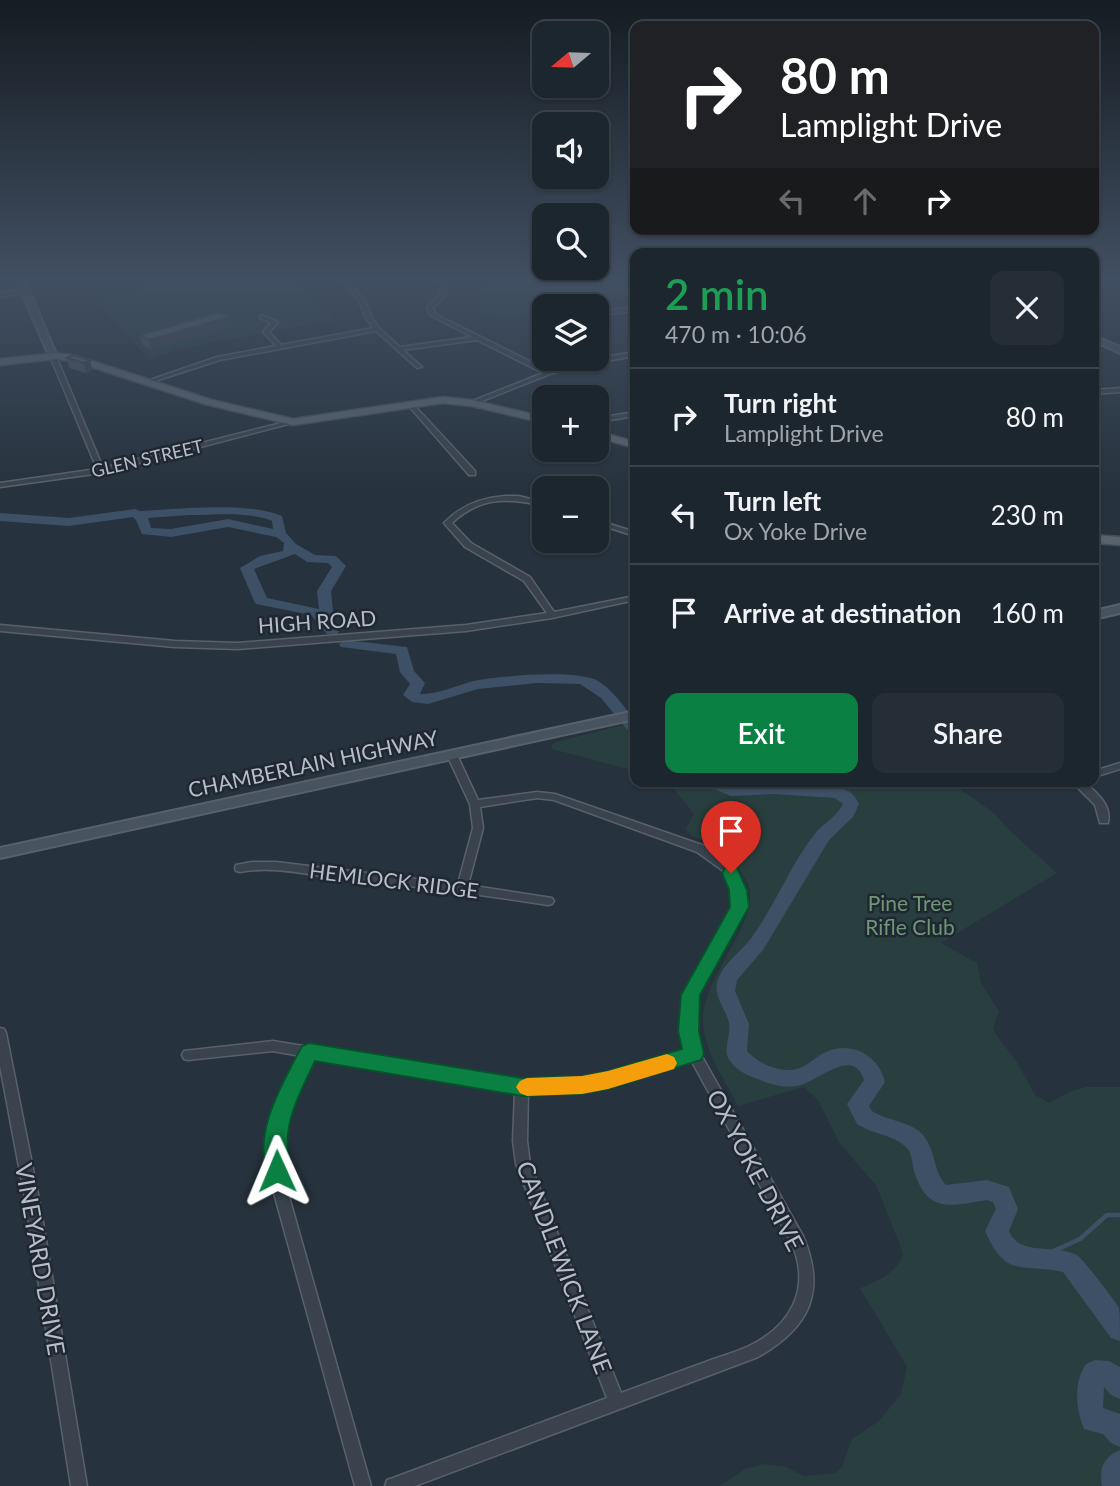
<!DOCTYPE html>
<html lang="en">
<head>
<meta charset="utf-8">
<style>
	:root { --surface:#1c262e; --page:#252e36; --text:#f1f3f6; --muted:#a0a5aa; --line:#3a434a; --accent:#0b8043 }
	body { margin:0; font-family:Lato,sans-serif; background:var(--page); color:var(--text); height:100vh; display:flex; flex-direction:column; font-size:26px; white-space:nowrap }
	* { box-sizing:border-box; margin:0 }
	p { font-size:23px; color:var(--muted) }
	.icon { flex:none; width:38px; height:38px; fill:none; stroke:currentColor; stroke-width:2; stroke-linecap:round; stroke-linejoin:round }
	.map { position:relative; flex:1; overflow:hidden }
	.panel { position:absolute; left:630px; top:248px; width:469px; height:539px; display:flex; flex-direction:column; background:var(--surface); border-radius:14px; box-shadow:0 2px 5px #0004,0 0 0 2px var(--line) }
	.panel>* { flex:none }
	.banner { position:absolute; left:630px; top:21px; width:469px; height:214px; border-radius:14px; box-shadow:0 2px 5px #0004,0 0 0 2px var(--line); background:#202124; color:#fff; overflow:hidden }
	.needle { width:46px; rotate:251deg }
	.tools { position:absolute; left:532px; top:21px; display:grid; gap:14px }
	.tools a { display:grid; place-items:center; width:77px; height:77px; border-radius:14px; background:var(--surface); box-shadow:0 2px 5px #0004,0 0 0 2px var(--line); font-size:35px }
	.pin { position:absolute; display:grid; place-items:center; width:60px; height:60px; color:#fff; margin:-72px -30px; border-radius:50% 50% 50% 0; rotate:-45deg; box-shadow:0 0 7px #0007 }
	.pin .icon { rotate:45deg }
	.me { position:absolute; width:77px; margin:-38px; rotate:359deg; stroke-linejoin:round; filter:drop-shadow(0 0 5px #0008) }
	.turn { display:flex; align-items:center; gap:24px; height:147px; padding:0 35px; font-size:32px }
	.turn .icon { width:91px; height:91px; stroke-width:2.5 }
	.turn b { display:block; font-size:49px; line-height:60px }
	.lanes { display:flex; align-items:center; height:66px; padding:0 35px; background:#0003; justify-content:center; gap:35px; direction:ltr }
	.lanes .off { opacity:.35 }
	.round { display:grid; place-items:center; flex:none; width:74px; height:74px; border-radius:14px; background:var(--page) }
	.overview { display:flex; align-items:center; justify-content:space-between; height:119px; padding:0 35px }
	h1 { font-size:42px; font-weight:600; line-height:52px; color:#1e9e55 }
	.primary-button { display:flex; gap:14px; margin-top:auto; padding:14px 35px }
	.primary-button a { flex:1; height:80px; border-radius:14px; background:var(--accent); color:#fff; font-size:28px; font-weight:600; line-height:80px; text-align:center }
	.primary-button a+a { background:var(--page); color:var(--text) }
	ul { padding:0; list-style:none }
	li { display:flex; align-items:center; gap:21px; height:98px; padding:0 35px; border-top:2px solid var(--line) }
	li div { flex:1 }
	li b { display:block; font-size:26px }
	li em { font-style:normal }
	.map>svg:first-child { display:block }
</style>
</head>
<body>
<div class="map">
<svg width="1120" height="1486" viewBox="0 0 1120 1486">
	<rect width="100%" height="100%" fill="#26323d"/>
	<path fill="#293f3f" d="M 137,281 L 298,281 L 333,320 L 177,349 L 150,360 L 94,299 L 139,293 Z
		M 476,281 L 635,281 L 635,297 L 566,306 L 544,306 L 544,311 C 520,318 499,320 475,311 L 483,304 L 477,295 L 485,285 Z
		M 635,722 L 635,771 L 552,749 L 551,745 L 556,742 Z
		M 668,782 L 876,782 L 898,788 L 902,786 L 902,782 L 950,782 L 994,813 L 1009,830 L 1057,873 L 941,943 L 977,963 L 981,983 L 999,1011 L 993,1027 L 995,1033 L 1017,1062 L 1035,1095 L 1049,1103 L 1072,1091 L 1086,1087 L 1120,1087 L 1120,1486 L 720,1486 L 745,1469 L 764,1464 L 786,1467 L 804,1476 L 835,1473 L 842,1467 L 852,1439 L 879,1421 L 901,1394 L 907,1367 L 860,1288 C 876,1282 899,1272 903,1253 L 876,1185 L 840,1144 L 818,1100 L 804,1087 L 738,1106 C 725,1080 705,1053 703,1023 C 700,978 762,921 748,884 C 740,864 721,851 703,841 C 696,837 689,836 686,829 L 694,814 Z"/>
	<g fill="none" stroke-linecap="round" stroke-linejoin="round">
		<path stroke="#3d5065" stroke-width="4.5" d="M 1034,1260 L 1080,1239 L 1107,1215 L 1120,1215"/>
		<path fill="#3d5065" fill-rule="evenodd" d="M 189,508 C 220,507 253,505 282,516 L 286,533 L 296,544 L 315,555 L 336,556 L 346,566 L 331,591 L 333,611 L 329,616 L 339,631 L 337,634 L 327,634 L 311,615 L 256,604 L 254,601 L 240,568 L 260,556 L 283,551 L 284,543 L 276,537 L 228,527 L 171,537 L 142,534 L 136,520 L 133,517 L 69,526 L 0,521 L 0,513 L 69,518 L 135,509 L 140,511 ZM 189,515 C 216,515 247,511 272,521 L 273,529 L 228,519 L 171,529 L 151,528 L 148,518 ZM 295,554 L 307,562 L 328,563 L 332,567 L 317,591 L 319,609 L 267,598 L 254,569 Z
			M 346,640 L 407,647 L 414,671 L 425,683 L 420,694 C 438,694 456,686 473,681 C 497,676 577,669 598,681 C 613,690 624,707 635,720 L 635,735 L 630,733 L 601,698 L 580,684 L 537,683 L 478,689 L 428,704 L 412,702 L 403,695 L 410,684 L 400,672 L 396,654 L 341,647 L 339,644 Z
			M 705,782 C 717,782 728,785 738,785 C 765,785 819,780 844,789 C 852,792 855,796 859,804 L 853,817 L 829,840 L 763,950 L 737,980 L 735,991 L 749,1024 L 747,1051 C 759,1064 779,1073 797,1069 C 808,1066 816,1056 826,1052 C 852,1040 879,1056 885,1082 L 869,1106 L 872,1111 C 887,1121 911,1121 923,1135 C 936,1150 933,1171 946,1185 L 987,1180 L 1009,1187 L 1018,1209 L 1009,1231 C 1020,1258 1056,1242 1078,1256 C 1083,1259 1116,1302 1119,1308 C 1120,1316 1120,1332 1120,1341 L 1111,1338 L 1063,1272 C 1021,1263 1006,1279 985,1231 L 996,1209 L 993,1202 L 987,1200 C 953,1205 929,1215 915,1174 C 912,1166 913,1155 907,1148 C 895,1135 872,1134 857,1124 L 847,1104 L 864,1080 C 853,1045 817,1083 797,1086 C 781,1089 764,1082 750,1076 C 742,1073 730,1065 727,1055 C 725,1045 731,1033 729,1023 C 726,1009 714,998 717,983 C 721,966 738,954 749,941 C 775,907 790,864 817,831 C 826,822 837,816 843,804 L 835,798 L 773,794 L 731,796 L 707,786 Z
			M 1095,1360 L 1109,1361 L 1120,1367 L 1120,1399 L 1111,1395 L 1104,1387 L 1103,1408 L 1120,1414 L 1120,1447 L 1111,1443 L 1103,1434 L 1084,1429 C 1076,1409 1073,1383 1086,1364 Z
			M 1120,1450 L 1120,1486 L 1102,1486 C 1099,1469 1103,1457 1120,1450 Z"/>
		<g stroke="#58616b" stroke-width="3">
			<path id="street" d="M 342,281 L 348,281 L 365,301 L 372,318 L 379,328 L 400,347 L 472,337 L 430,315 L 427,307 L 439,296 L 442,285 L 437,281 L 443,281 L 448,285 L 445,297 L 433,307 L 435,314 L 549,371 L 591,360 L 590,359 L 635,352 L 635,356 L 595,363 L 550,374 L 472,405 L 470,404 L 470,402 L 543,373 L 477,340 L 403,350 L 422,367 L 417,368 L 376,331 L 220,360 L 149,383 L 144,382 L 217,357 L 276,346 L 263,332 L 271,323 L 260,318 L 260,316 L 262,315 L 278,322 L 269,332 L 281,345 L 373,328 L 366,318 L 359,301 Z
				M 25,290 L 27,291 L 27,293 L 0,297 L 0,293 Z
				M 635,307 L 635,311 L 597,315 L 597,311 Z
				M 53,354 L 56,356 L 103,468 L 293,420 L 296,422 L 101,473 L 0,487 L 0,483 L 97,469 L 50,356 Z
				M 1120,388 L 1120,392 L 1094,394 L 1094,390 Z
				M 408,403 L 412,403 L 475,471 L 475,475 L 469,475 L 408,405 Z
				M 635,412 L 635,416 L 597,422 L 597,418 Z
				M 505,496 L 518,496 L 544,502 L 544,506 C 509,498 481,496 452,523 L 471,543 L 530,577 L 554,612 L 635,596 L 635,600 L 552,618 L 466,631 L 238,649 L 175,647 L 0,631 L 0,625 L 175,641 L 238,643 L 466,625 L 547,613 L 524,581 L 465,547 L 444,523 C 461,505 481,498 505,496 Z
				M 597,520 L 635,532 L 635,536 L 597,524 Z
				M 452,752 L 457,755 L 478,800 L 537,792 L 555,794 L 705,846 L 729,865 L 743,885 L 745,903 L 740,920 L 705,976 L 697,995 L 694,1017 L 700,1053 L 803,1236 C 827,1292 809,1328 758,1357 L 415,1486 L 385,1486 L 387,1480 L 393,1478 L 607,1398 L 516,1164 L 513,1141 L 515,1091 L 313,1058 C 290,1106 280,1132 286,1186 L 371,1486 L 355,1486 L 272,1186 C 267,1131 278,1105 301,1056 L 273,1051 L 188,1060 L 184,1059 L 182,1055 L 184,1051 L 273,1041 L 522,1082 L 582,1080 L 608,1075 L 687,1051 L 682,1017 L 685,995 L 696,971 L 728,920 L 734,903 L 732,886 L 722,870 L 697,852 L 554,800 L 537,798 L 480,807 L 483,828 L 468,885 L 552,898 L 554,901 L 552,904 L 548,905 C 477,894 407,885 336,878 C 303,874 273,866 240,872 L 236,871 L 235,868 L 236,865 L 252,862 L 276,862 L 458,884 L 473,828 L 470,804 L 447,755 ZM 691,1060 L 792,1244 C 811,1289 791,1326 749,1346 C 734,1353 718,1357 703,1363 C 675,1373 648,1383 621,1393 L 530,1164 L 527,1141 L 528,1092 L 582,1090 L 608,1085 Z
				M 1120,763 L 1120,769 L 1094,777 L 1094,771 Z
				M 1072,782 L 1084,782 C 1097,793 1112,805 1108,823 L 1100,823 L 1095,805 Z
				M 0,1028 L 4,1029 L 6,1033 L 40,1204 L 87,1486 L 71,1486 L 26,1204 L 0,1066 Z"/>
		</g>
		<g stroke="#58616b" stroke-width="4">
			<path id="secondary" d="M 17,281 L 25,281 L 57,356 L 56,358 L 49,356 Z
				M 1094,336 L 1120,347 L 1120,353 L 1094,341 Z
				M 1120,605 L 1120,613 L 1094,619 L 1094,611 Z
				M 635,711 L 635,719 L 0,858 L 0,848 Z"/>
		</g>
		<g stroke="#464f59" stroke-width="3">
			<path id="primary" d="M 56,353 L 77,356 L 212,400 L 293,419 L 443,397 L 472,400 L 544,417 L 544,423 L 472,406 L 443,403 L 293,425 L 205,404 L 73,361 L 56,359 L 0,365 L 0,359 Z
				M 597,431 L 635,442 L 635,448 L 597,437 Z
				M 1094,535 L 1120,537 L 1120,545 L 1094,543 Z"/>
		</g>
		<use href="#street" fill="#3a434d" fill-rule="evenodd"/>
		<use href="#secondary" fill="#485360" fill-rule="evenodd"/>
		<use href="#primary" fill="#58626d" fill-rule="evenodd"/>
	</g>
	<path fill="#444e59" d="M 232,327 L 151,350 L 142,345 L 140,335 Z
		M 67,358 L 90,360 L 92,370 L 86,373 L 69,368 Z"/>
	<path fill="#374049" d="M 230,317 L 232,327 L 151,350 L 149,340 Z
		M 90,360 L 92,370 L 86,373 L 84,363 Z"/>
	<path fill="#4f5b68" stroke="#374049" stroke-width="2" d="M 220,312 L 230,317 L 149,340 L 140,335 Z
		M 74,355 L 90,360 L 84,363 L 67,358 Z"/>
	<linearGradient id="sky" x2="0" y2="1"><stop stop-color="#151c22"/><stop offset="0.57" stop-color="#414f62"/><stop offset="1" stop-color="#414f62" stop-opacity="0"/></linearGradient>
	<rect width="1120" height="489" fill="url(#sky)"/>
	<path fill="#0b8043" stroke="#07532c" stroke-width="2" d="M 731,866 L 737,868 L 747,890 L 749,907 L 700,995 L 699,1031 L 704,1054 L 701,1060 L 608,1089 L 582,1094 L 522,1096 L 315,1061 C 304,1085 291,1108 288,1134 C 286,1148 291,1165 285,1178 L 277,1181 L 269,1178 C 250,1136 283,1082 302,1046 L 309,1043 L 522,1078 L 582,1076 L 608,1071 L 682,1049 L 678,1031 L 681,995 L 730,907 L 729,890 L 722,873 L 725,868 Z"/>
	<path fill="#f59e0b" d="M 667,1054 L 674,1057 L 677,1063 L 674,1069 L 608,1089 L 582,1094 L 527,1096 L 520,1093 L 516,1087 L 520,1081 L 527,1078 L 582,1076 L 608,1071 Z"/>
	<g text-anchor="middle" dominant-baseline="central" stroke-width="5" stroke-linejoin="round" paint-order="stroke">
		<g font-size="18" fill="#b6bec8" stroke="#1f2832">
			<text transform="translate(147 458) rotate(-13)">GLEN STREET</text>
		</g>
		<g font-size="21" fill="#b6bec8" stroke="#1f2832">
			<text transform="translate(317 621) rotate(-4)">HIGH ROAD</text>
			<text transform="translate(313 763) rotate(-12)">CHAMBERLAIN HIGHWAY</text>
			<text transform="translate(394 880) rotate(7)">HEMLOCK RIDGE</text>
		</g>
		<g font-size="21" fill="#6f9775" stroke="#1f2832">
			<text x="910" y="902">Pine Tree<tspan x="910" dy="24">Rifle Club</tspan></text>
		</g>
		<g font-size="24" fill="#b6bec8" stroke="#1f2832">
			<text transform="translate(756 1170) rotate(62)">OX YOKE DRIVE</text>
			<text transform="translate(41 1259) rotate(80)">VINEYARD DRIVE</text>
			<text transform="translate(565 1267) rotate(69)">CANDLEWICK LANE</text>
		</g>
	</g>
</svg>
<div class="tools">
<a><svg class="needle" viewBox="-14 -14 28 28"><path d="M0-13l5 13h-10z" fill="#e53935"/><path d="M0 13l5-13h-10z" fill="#a0a5aa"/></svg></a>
<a><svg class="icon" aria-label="sound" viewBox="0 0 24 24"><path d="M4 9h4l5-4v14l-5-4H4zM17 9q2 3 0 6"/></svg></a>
<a><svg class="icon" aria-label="search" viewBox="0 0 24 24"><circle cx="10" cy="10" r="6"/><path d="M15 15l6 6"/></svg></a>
<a><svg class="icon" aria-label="layers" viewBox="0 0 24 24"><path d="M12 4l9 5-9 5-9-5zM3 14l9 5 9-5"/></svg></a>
<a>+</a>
<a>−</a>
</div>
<div class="pin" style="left:731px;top:873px;background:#d93025"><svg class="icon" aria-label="arrive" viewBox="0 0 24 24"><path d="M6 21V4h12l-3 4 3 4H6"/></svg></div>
<svg class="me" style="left:277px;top:1171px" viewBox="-20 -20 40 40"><path d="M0-17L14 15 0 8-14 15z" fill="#0b8043" stroke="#fff" stroke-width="4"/></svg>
<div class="banner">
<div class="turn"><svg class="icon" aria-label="right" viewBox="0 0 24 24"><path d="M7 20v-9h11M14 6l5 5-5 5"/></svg><div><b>80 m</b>Lamplight Drive</div></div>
<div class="lanes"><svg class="icon off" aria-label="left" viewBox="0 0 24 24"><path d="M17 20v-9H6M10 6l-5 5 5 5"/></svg><svg class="icon off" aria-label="ahead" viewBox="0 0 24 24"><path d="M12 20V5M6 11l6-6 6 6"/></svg><svg class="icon" aria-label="right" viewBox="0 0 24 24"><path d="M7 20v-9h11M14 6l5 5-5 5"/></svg></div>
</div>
<section class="panel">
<div class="overview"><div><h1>2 min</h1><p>470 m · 10:06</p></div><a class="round"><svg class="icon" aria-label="close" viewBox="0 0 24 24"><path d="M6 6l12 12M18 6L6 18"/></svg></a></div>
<ul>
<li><svg class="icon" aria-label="right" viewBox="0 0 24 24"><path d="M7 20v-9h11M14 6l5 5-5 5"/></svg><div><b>Turn right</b><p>Lamplight Drive</p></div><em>80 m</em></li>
<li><svg class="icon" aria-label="left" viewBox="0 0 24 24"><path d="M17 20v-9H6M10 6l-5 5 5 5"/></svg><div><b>Turn left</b><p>Ox Yoke Drive</p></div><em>230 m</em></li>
<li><svg class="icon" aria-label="arrive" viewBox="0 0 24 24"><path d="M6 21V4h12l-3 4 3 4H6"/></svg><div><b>Arrive at destination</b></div><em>160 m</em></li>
</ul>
<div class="primary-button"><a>Exit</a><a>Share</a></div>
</section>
</div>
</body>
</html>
